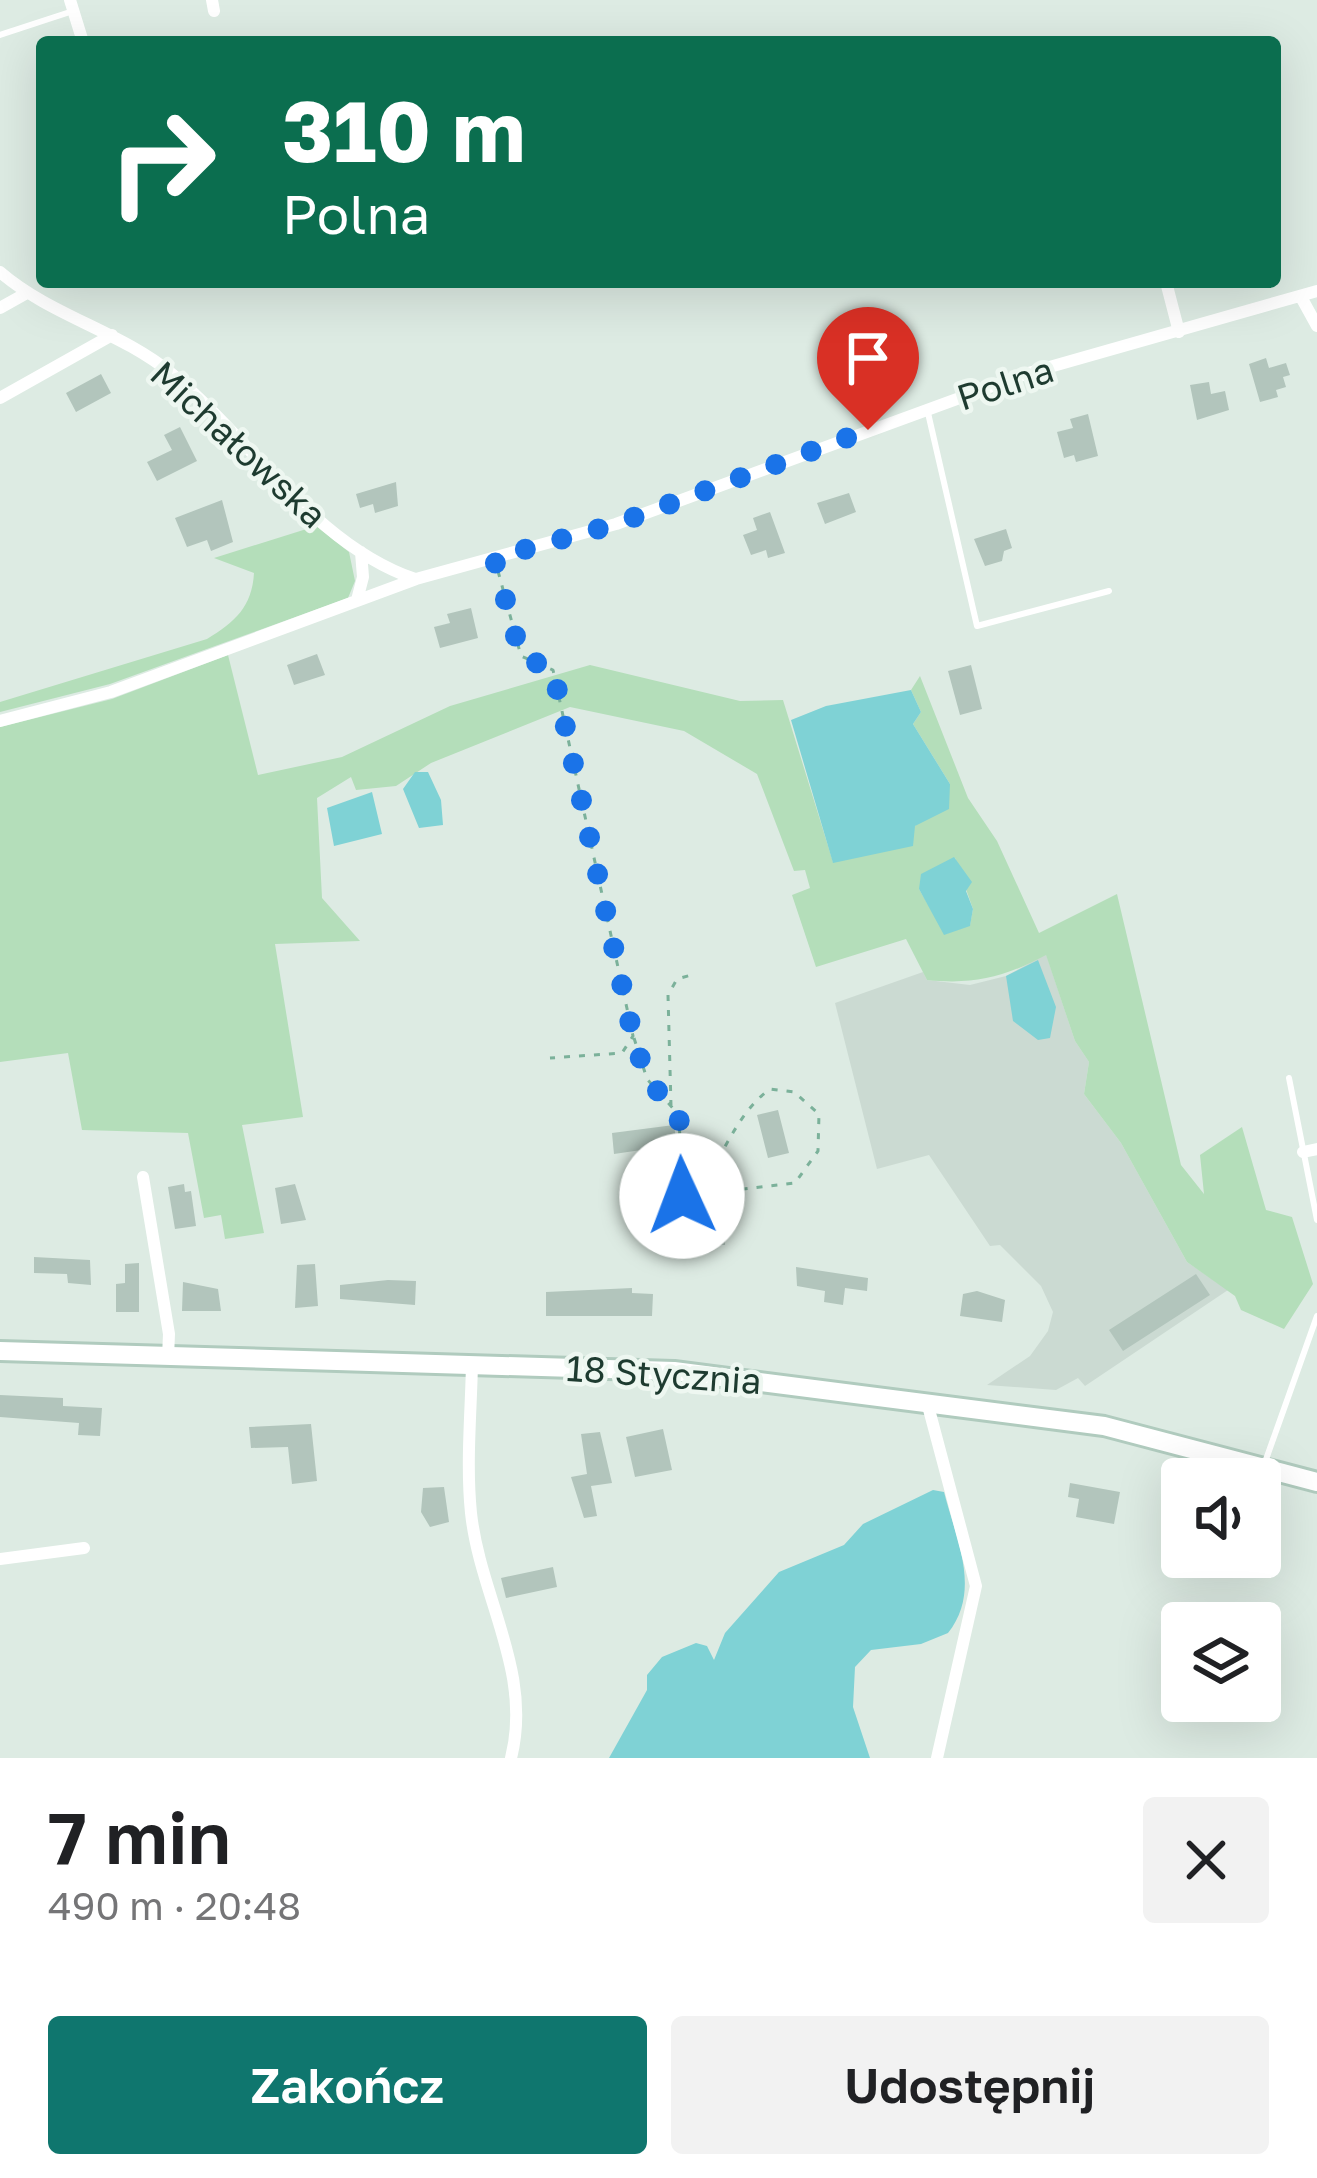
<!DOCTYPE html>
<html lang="pl">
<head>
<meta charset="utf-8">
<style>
	:root { --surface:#fff; --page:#f2f2f2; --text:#202124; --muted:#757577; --accent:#0f766e }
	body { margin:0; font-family:"Golos Text",sans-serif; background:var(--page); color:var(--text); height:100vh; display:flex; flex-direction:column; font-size:45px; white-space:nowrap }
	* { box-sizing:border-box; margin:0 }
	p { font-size:39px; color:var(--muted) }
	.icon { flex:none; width:66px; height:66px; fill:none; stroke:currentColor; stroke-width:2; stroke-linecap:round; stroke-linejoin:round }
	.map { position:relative; height:1758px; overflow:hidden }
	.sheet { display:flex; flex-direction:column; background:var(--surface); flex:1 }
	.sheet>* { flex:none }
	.banner { position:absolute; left:36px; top:36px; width:1245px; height:252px; border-radius:12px; box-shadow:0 12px 48px #0002; background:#0b6e4f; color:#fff; overflow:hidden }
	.tools { position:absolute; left:1161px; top:1458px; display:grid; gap:24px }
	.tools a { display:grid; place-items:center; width:120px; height:120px; border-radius:12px; background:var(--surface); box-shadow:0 12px 48px #0002; font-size:60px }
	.pin { position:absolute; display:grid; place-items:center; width:102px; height:102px; color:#fff; margin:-123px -51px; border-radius:50% 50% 50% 0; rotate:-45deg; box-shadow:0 0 12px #0007 }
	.pin .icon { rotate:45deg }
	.me { position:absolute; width:132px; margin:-66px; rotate:358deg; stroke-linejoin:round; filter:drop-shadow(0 0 9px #0008) }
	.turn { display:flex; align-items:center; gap:42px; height:252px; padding:0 48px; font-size:54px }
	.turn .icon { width:156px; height:156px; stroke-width:2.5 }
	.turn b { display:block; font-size:84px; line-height:102px }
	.round { display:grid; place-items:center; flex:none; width:126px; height:126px; border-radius:12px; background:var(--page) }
	.overview { display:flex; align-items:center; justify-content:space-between; height:204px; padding:0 48px }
	h1 { font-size:72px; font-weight:600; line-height:90px }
	.cta { display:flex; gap:24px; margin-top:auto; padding:24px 48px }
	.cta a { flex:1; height:138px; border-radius:12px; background:var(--accent); color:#fff; font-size:48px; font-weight:600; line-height:138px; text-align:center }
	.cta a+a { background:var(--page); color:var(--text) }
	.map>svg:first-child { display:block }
</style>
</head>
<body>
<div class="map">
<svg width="1317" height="1758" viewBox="0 0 1317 1758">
	<rect width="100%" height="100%" fill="#ddebe3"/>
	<path fill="#cbdad2" d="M 1046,954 L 1075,1041 L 1089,1062 L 1084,1094 L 1121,1143 L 1187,1262 L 1228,1290 L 1085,1386 L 1078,1378 L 1056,1390 L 987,1385 L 1030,1356 L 1048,1331 L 1053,1312 L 1041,1286 L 1000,1245 L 990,1246 L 929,1155 L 877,1169 L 835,1003 L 923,972 L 927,980 L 970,985 L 1006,976 Z"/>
	<path fill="#b4deba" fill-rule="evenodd" d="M 316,526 L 349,552 L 355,581 L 348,598 L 110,684 L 0,712 L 0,702 L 207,639 C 235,622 252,607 254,573 L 214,558 Z
		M 228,655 L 258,775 L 342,757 L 450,706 L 590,665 L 740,701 L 783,700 L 833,862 L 915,826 L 950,784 L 913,724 L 921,712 L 911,690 L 920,676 L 968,798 L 997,841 L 1039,933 L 1117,894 L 1181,1165 L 1204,1194 L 1200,1155 L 1242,1127 L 1266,1210 L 1292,1217 L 1313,1284 L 1284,1329 L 1241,1310 L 1235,1296 L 1187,1262 L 1121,1143 L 1084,1094 L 1089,1062 L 1075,1041 L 1046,955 C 1005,977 974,985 927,980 L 906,939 L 816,967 L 792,895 L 810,888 L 805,870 L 794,871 L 757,774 L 684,731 L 570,707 L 431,763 L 396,786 L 356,790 L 351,777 L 317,798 L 322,898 L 360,941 L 275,944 L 303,1117 L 242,1125 L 264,1233 L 225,1239 L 221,1215 L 204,1218 L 188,1133 L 82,1130 L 68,1053 L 0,1062 L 0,727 L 112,699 ZM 955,858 L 973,909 L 970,925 L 945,934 L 919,889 Z"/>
	<path fill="#7fd2d5" d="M 911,690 L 921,712 L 913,724 L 950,784 L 949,809 L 915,826 L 913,846 L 833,863 L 791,720 L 826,706 Z
		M 415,772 L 428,772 L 441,800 L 443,825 L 419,828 L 403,789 Z
		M 372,792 L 382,834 L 334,846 L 327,808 Z
		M 954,857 L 972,882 L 966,891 L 973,909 L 970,926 L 944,935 L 919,889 L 921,874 Z
		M 1038,960 L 1056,1007 L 1050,1038 L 1038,1040 L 1013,1021 L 1006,976 Z
		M 933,1490 L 944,1492 C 956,1539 982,1590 948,1633 L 921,1644 L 871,1650 L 855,1667 L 853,1707 L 870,1758 L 609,1758 L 647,1690 L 647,1675 L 662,1657 L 696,1643 L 707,1646 L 714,1660 L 725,1633 L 779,1572 L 844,1545 L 863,1524 Z"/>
	<path fill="#b2c5bc" d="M 1266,358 L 1269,368 L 1286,363 L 1290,375 L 1283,377 L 1286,387 L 1276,390 L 1278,397 L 1260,402 L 1249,364 Z
		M 101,374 L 111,393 L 76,412 L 66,393 Z
		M 1209,382 L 1211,394 L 1225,391 L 1229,410 L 1197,420 L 1190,385 Z
		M 1088,414 L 1098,456 L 1076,462 L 1074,455 L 1064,458 L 1057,432 L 1073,428 L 1070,419 Z
		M 180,427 L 197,461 L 157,481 L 147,462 L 172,450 L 164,435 Z
		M 396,482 L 398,506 L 375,513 L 373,504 L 360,508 L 356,494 Z
		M 849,493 L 856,512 L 825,524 L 817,503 Z
		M 222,500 L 233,542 L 211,551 L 207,540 L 187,547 L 175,518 Z
		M 770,512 L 785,553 L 768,558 L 766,550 L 751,555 L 743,535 L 757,530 L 753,518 Z
		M 1006,529 L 1012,548 L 1004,551 L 1002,561 L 985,566 L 974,539 Z
		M 471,608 L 478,638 L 440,648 L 434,627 L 450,623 L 447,614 Z
		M 317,654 L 325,675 L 294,685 L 287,665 Z
		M 971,665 L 982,709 L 960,715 L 948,671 Z
		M 778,1110 L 789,1153 L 768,1158 L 757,1115 Z
		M 674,1125 L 677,1146 L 660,1148 L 663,1171 L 651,1173 L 648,1149 L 614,1154 L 612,1133 Z
		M 184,1184 L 185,1192 L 191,1191 L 196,1226 L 175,1229 L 168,1187 Z
		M 295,1184 L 306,1220 L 281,1224 L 275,1188 Z
		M 700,1216 L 726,1217 L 725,1245 L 699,1244 Z
		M 34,1257 L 90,1260 L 91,1285 L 68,1283 L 67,1274 L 34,1273 Z
		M 139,1263 L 139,1312 L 116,1312 L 116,1284 L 125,1283 L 125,1264 Z
		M 315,1264 L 318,1306 L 295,1308 L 297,1265 Z
		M 796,1267 L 868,1278 L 867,1291 L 845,1288 L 843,1305 L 824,1302 L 825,1291 L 797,1286 Z
		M 1196,1274 L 1210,1295 L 1123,1351 L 1109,1330 Z
		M 388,1280 L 416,1281 L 415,1305 L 340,1299 L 340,1285 Z
		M 183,1282 L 218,1289 L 221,1311 L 182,1311 Z
		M 632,1288 L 632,1293 L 653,1294 L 652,1316 L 546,1316 L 546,1292 Z
		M 977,1291 L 1005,1300 L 1002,1322 L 960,1316 L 963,1294 Z
		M 0,1395 L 63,1398 L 63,1406 L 102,1408 L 100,1436 L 78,1435 L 79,1423 L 0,1417 Z
		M 311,1424 L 317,1481 L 292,1484 L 288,1447 L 251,1448 L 249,1427 Z
		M 663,1429 L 672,1470 L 635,1477 L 626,1437 Z
		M 600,1432 L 612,1483 L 591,1486 L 597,1516 L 584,1518 L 571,1477 L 587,1474 L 581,1434 Z
		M 1070,1483 L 1120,1492 L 1114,1524 L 1076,1517 L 1079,1499 L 1068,1497 Z
		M 444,1487 L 449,1522 L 430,1527 L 421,1512 L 423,1488 Z
		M 553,1567 L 557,1587 L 506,1598 L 501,1578 Z"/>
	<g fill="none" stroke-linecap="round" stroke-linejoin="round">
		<g stroke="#b0cbbe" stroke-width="24">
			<path id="secondary" d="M 0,1351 L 674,1371 L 1104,1426 L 1317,1482"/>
		</g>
		<path stroke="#7bb19a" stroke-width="3" stroke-dasharray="6 9" stroke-linecap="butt" d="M 498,571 L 521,656 L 553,670 L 633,1036 L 622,1053 L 550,1058
			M 634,1038 L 647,1079 L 679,1115 L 682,1196 L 670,1253
			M 671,1106 L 668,995 L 677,979 L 695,974
			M 682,1196 L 795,1183 L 818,1151 L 819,1114 L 794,1092 L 770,1089 C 735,1114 722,1161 695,1195"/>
		<path stroke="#fff" stroke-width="6" d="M 0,35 L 70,12
			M 928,413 L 977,626 L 1109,591
			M 1289,1078 L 1317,1220
			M 1264,1465 L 1317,1316"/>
		<path stroke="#fff" stroke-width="12" d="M 70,0 L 83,42
			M 212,0 L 214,11
			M 0,272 C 51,316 120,331 172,374 C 253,441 313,544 415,579
			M 1166,282 L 1179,332
			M 1301,297 L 1317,326
			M 0,308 L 25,294
			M 0,398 L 112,335
			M 357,600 L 363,577 L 361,552
			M 0,721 L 111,692 L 416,579 L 616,524 L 1025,374 L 1317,291
			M 1303,1152 L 1317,1149
			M 143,1177 L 169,1334 L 168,1357
			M 472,1364 C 471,1413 466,1464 471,1513 C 480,1597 533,1672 511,1758
			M 927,1402 L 976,1586 L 937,1758
			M 0,1559 L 84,1548"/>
		<use href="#secondary" stroke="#fff" stroke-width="18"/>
	</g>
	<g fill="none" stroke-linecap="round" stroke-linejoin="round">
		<path stroke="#1a73e8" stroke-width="21" stroke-dasharray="0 37.8" d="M 682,1196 L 679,1115 L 647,1079 L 633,1036 L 553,670 L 521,656 L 494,558 L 616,524 L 868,430"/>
	</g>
	<g text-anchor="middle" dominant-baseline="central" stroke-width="9" stroke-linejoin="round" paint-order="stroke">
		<g font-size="36" fill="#1e3b30" stroke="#eef7f1">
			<text transform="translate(1005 383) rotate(-18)">Polna</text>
			<text transform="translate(239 444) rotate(43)">Michałowska</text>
			<text transform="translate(664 1374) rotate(4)">18 Stycznia</text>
		</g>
	</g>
</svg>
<div class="tools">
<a><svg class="icon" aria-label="sound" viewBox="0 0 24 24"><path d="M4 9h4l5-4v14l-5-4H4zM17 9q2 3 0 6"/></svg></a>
<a><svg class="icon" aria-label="layers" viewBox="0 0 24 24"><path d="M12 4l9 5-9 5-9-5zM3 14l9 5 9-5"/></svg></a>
</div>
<div class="pin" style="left:868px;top:430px;background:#d93025"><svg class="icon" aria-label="arrive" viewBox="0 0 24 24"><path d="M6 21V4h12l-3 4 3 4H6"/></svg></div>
<svg class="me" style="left:682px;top:1196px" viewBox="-20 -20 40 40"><circle r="19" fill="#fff"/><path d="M0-13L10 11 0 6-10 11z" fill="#1a73e8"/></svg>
<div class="banner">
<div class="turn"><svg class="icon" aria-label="right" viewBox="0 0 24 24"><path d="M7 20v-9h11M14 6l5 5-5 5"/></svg><div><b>310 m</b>Polna</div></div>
</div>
</div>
<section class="sheet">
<div class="overview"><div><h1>7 min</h1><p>490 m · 20:48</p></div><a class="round"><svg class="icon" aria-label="close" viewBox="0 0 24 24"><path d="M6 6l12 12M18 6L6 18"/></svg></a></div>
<div class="cta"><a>Zakończ</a><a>Udostępnij</a></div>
</section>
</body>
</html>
